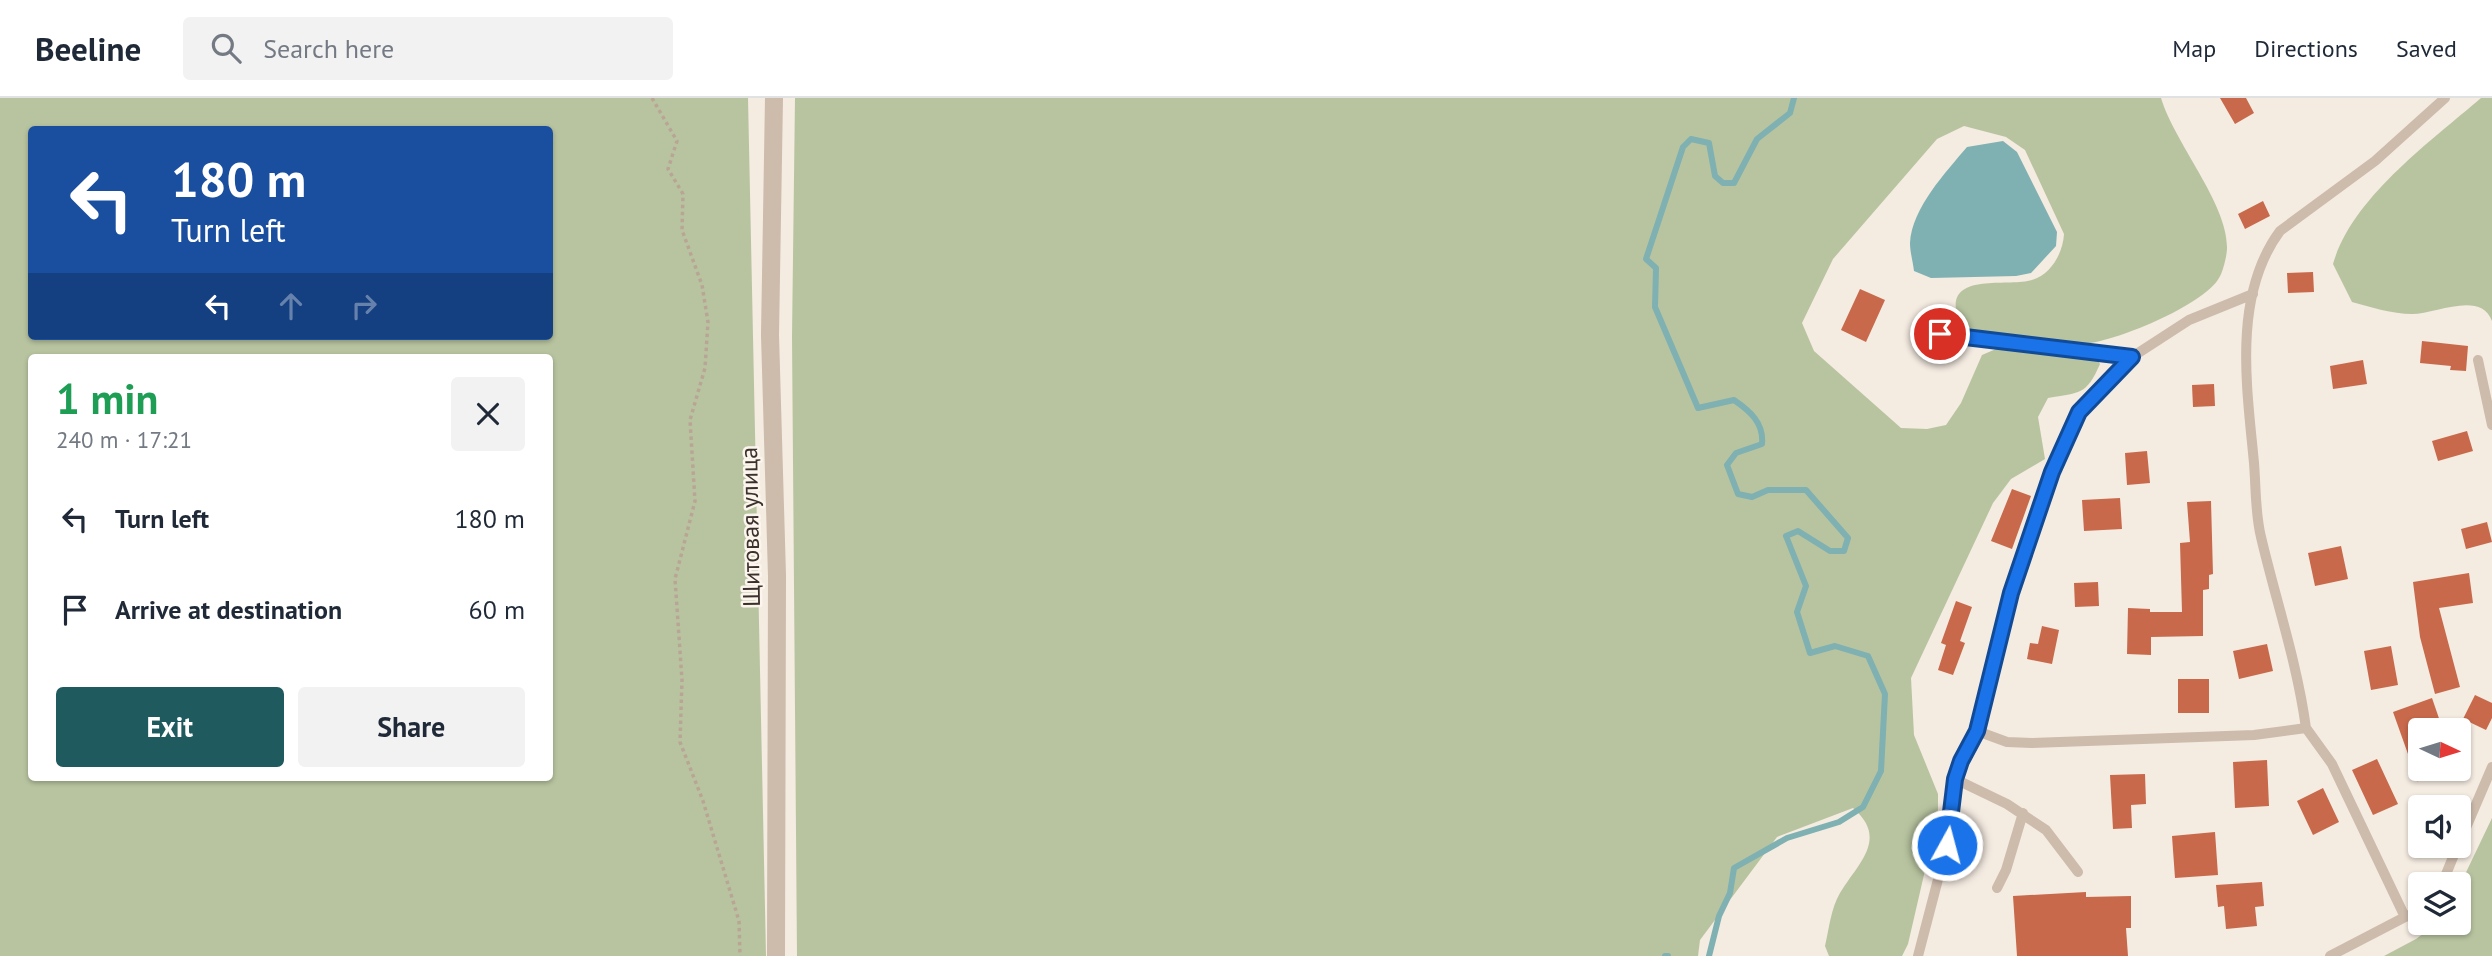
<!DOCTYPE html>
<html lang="en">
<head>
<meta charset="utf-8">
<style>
	:root { --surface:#fff; --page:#f2f2f3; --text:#1f2937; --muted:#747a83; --line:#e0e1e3; --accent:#1f5a5e }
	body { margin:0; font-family:"PT Sans",sans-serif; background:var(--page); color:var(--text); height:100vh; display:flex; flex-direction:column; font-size:26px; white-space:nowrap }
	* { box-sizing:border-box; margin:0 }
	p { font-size:23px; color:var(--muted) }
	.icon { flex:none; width:38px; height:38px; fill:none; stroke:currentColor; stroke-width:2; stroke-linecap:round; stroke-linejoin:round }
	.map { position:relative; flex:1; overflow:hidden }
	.side { position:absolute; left:28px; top:256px; width:525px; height:427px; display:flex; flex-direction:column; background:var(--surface); border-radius:7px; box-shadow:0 2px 5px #0004 }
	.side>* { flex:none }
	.banner { position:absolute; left:28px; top:28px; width:525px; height:214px; border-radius:7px; box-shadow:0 2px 5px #0004; background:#1a4fa0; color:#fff; overflow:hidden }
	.needle { width:46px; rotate:94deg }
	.tools { position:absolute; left:2408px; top:620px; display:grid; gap:14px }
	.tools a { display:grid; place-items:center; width:63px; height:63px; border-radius:7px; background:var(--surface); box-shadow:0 2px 5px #0004; font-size:35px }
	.pin { position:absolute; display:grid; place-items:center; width:60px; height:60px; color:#fff; margin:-30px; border:4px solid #fff; border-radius:50%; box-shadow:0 2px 7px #0007 }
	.me { position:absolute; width:77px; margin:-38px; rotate:7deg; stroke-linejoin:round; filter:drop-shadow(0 0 5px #0008) }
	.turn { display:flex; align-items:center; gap:24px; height:147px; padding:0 28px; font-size:32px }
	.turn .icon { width:91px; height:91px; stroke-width:2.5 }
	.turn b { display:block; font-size:49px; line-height:60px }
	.lanes { display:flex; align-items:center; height:66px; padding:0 28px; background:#0003; justify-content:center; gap:35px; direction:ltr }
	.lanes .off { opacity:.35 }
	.round { display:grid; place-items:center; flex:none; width:74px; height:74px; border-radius:7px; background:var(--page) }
	.overview { display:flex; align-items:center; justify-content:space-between; height:119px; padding:0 28px }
	h1 { font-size:42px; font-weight:700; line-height:52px; color:#1e9e55 }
	.button { display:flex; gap:14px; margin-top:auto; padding:14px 28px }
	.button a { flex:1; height:80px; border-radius:7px; background:var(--accent); color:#fff; font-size:28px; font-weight:700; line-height:80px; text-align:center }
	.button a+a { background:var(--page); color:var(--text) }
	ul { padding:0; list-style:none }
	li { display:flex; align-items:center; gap:21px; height:91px; padding:0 28px }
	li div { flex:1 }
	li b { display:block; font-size:26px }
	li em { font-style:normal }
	header { display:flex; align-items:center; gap:42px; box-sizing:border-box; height:98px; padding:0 35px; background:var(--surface); border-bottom:2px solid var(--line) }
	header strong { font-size:33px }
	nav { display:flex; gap:38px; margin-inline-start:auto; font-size:24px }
	.search { width:490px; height:63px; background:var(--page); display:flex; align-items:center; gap:18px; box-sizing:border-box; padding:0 24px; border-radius:7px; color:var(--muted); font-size:26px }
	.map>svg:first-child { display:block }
</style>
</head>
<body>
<header>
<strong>Beeline</strong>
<div class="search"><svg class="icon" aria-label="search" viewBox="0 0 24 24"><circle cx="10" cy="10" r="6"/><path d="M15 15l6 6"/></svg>Search here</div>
<nav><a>Map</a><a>Directions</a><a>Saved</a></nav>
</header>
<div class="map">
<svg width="2492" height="858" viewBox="0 0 2492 858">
	<rect width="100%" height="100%" fill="#f4ebe1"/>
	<path fill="#b8c4a0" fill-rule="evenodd" d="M 0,0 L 748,0 L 766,858 L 0,858 ZM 32,32 L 550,32 L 550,238 L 32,238 ZM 32,259 L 550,259 L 550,679 L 32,679 Z
		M 795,0 L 2161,0 C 2175,46 2228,106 2227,150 C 2227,157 2223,174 2219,180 C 2204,207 2113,245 2082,246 C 2048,247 1993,240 1961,228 C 1936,171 2006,190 2032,182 C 2052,176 2063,154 2064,136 L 2025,52 L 2006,39 L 1964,28 L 1937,41 L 1833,161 L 1802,225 L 1814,253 L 1901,330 L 1927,331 L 1946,327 L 1961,305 L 1982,257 L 1996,251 L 2096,259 L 2100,266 C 2086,298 2080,294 2048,300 L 2038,319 L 2045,361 L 2011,381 L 1993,405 L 1911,580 L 1914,637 L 1938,696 L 1938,716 L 1908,846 L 1902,858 L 1829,858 L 1825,848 C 1829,831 1831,810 1840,795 C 1858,765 1889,741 1853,710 L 1777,739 L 1700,842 L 1698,858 L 797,858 L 792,239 Z
		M 2481,0 L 2492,0 L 2492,223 C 2481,192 2435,216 2412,216 C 2392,216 2371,209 2352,204 L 2333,166 C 2352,100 2430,44 2481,0 Z
		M 2492,720 L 2492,858 L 2384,858 L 2416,841 L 2439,824 L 2459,824 L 2459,789 Z"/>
	<path fill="#7fb0b2" d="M 2003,43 L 2017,54 L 2057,134 L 2056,148 L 2031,175 L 2016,178 L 1931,180 L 1914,173 C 1913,164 1910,154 1910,145 C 1912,110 1946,74 1967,49 Z"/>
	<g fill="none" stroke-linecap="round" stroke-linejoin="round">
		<path stroke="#7fb0b2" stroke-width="6" d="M 1665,858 L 1668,858
			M 1709,858 L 1719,818 L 1730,795 L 1734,770 L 1787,740 L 1839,724 L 1863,709 L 1881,673 L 1885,596 L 1868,558 L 1835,548 L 1810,555 L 1797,514 L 1806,488 L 1786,438 L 1798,433 L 1830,453 L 1844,453 L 1848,440 L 1806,392 L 1768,392 L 1752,399 L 1738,396 L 1727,367 L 1736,355 L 1762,346 C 1764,325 1750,313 1734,302 L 1698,310 L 1655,209 L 1656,170 L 1646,161 L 1683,49 L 1691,41 L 1709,45 L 1715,78 L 1723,85 L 1734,85 L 1757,41 L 1790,15 L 1794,0"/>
	</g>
	<path fill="#c8694b" d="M 2220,0 L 2246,0 L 2254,15 L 2235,26 Z
		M 2263,103 L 2270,118 L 2245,131 L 2238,116 Z
		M 2313,174 L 2314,194 L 2288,195 L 2287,175 Z
		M 1860,191 L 1885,202 L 1866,244 L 1841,232 Z
		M 2422,243 L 2468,248 L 2466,273 L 2450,272 L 2451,268 L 2420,265 Z
		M 2363,262 L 2367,286 L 2333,291 L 2330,268 Z
		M 2214,286 L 2215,308 L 2193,309 L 2192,287 Z
		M 2467,333 L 2473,353 L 2438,363 L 2432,343 Z
		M 2147,353 L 2150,385 L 2127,387 L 2125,355 Z
		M 2012,391 L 2031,398 L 2012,451 L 1991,443 Z
		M 2120,400 L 2122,431 L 2084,433 L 2082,402 Z
		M 2211,403 L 2213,476 L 2209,477 L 2209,491 L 2203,492 L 2203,538 L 2151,539 L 2151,557 L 2127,556 L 2128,510 L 2150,511 L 2150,514 L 2182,514 L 2180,445 L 2190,444 L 2187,404 Z
		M 2487,424 L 2492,444 L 2466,451 L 2461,431 Z
		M 2341,448 L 2348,481 L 2315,488 L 2308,455 Z
		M 2469,475 L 2473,505 L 2439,510 L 2460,589 L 2435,596 L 2420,539 L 2413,484 Z
		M 2098,484 L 2099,508 L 2075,509 L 2074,485 Z
		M 1956,503 L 1972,509 L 1960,543 L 1965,545 L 1953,577 L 1938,572 L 1946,547 L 1941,545 Z
		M 2042,528 L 2059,532 L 2052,566 L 2027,561 L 2030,545 L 2038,546 Z
		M 2267,546 L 2273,573 L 2239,581 L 2233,553 Z
		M 2391,548 L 2398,587 L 2371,592 L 2364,553 Z
		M 2178,581 L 2209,581 L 2209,615 L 2178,615 Z
		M 2475,597 L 2492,605 L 2492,620 L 2486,632 L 2463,621 Z
		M 2432,600 L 2443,632 L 2420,632 L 2418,684 L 2393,614 Z
		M 2377,661 L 2398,706 L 2373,717 L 2352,672 Z
		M 2267,662 L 2269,708 L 2235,710 L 2233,664 Z
		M 2145,676 L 2146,706 L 2131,707 L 2132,730 L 2113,731 L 2110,677 Z
		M 2323,690 L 2339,724 L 2313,737 L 2297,703 Z
		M 2215,734 L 2218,777 L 2175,780 L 2172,738 Z
		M 2262,784 L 2264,808 L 2255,809 L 2257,828 L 2226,831 L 2224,808 L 2218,809 L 2216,787 Z
		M 2086,794 L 2086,799 L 2131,798 L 2131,830 L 2126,830 L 2128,858 L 2017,858 L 2013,798 Z"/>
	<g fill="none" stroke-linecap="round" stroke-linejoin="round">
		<path stroke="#b9a596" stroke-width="3.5" stroke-dasharray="3.5 3.5" stroke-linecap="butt" d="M 652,0 L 677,43 L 668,71 L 683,96 L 682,132 L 702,187 L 708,224 L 705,270 L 690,322 L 695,403 L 675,481 L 682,582 L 680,644 L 703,703 L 739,823 L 740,858"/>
		<path stroke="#cdbbac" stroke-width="10" d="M 1940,236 L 2132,259
			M 2478,262 L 2492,327
			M 2306,630 C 2297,564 2276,503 2261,439 C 2255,415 2256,389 2254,365 C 2247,290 2232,198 2280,133 L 2375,63 L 2445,0
			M 1977,633 L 2007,644 L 2032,645 L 2254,637 L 2306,630 L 2332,666 L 2405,819 L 2420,813
			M 1955,681 L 2007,706 L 2046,732 L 2078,774
			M 2459,746 L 2492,669
			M 2442,786 L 2458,747
			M 1997,790 L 2006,772 L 2023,715
			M 1918,858 L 1947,747 L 1961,663 L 1977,633 L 2011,495 L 2052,375 L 2079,314 L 2132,259 L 2189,222 L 2253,196
			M 2330,858 L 2405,819"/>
		<path stroke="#cdbbac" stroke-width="18" d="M 774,0 L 770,237 L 777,478 L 776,858"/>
	</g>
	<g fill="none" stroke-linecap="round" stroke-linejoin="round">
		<g stroke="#114b97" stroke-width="18">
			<path id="route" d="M 1940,236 L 2132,259 L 2079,314 L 2052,374 L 2011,495 L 1977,633 L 1961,663 L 1955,681 L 1947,747"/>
		</g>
		<use href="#route" stroke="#1a73e8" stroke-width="12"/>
	</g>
	<g text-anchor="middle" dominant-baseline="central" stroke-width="5" stroke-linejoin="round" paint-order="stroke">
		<g font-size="24" fill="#3b302b" stroke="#fbf5ee">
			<text transform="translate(750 429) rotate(-91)">Щитовая улица</text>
		</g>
	</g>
</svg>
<div class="tools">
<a><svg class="needle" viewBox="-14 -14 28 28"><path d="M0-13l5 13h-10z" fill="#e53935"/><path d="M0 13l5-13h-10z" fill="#747a83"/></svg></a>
<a><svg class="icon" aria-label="sound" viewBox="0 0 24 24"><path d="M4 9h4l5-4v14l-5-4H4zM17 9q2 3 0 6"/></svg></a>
<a><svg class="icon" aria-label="layers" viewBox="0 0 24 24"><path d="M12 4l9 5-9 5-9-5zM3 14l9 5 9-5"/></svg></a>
</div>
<div class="pin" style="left:1940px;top:236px;background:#d93025"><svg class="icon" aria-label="arrive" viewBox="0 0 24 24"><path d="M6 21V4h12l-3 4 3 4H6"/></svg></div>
<svg class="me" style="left:1947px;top:747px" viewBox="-20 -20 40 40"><circle r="17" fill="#1a73e8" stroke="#fff" stroke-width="3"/><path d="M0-11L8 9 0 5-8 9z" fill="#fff"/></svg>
<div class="banner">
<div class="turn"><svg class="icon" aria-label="left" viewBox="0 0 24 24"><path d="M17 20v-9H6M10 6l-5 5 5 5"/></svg><div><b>180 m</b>Turn left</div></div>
<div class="lanes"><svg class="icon" aria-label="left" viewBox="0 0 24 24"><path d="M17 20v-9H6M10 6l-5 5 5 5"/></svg><svg class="icon off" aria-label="ahead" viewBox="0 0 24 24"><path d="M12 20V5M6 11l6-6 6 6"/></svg><svg class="icon off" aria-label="right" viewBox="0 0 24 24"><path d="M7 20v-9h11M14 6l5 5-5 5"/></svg></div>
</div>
<section class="side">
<div class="overview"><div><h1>1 min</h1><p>240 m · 17:21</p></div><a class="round"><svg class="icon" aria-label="close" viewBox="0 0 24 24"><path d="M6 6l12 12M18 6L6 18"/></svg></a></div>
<ul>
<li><svg class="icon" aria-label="left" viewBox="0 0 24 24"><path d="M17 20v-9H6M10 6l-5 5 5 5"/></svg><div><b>Turn left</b></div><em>180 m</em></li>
<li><svg class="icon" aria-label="arrive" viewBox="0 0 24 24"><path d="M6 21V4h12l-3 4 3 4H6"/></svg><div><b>Arrive at destination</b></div><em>60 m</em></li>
</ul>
<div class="button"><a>Exit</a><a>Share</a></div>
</section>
</div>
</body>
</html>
